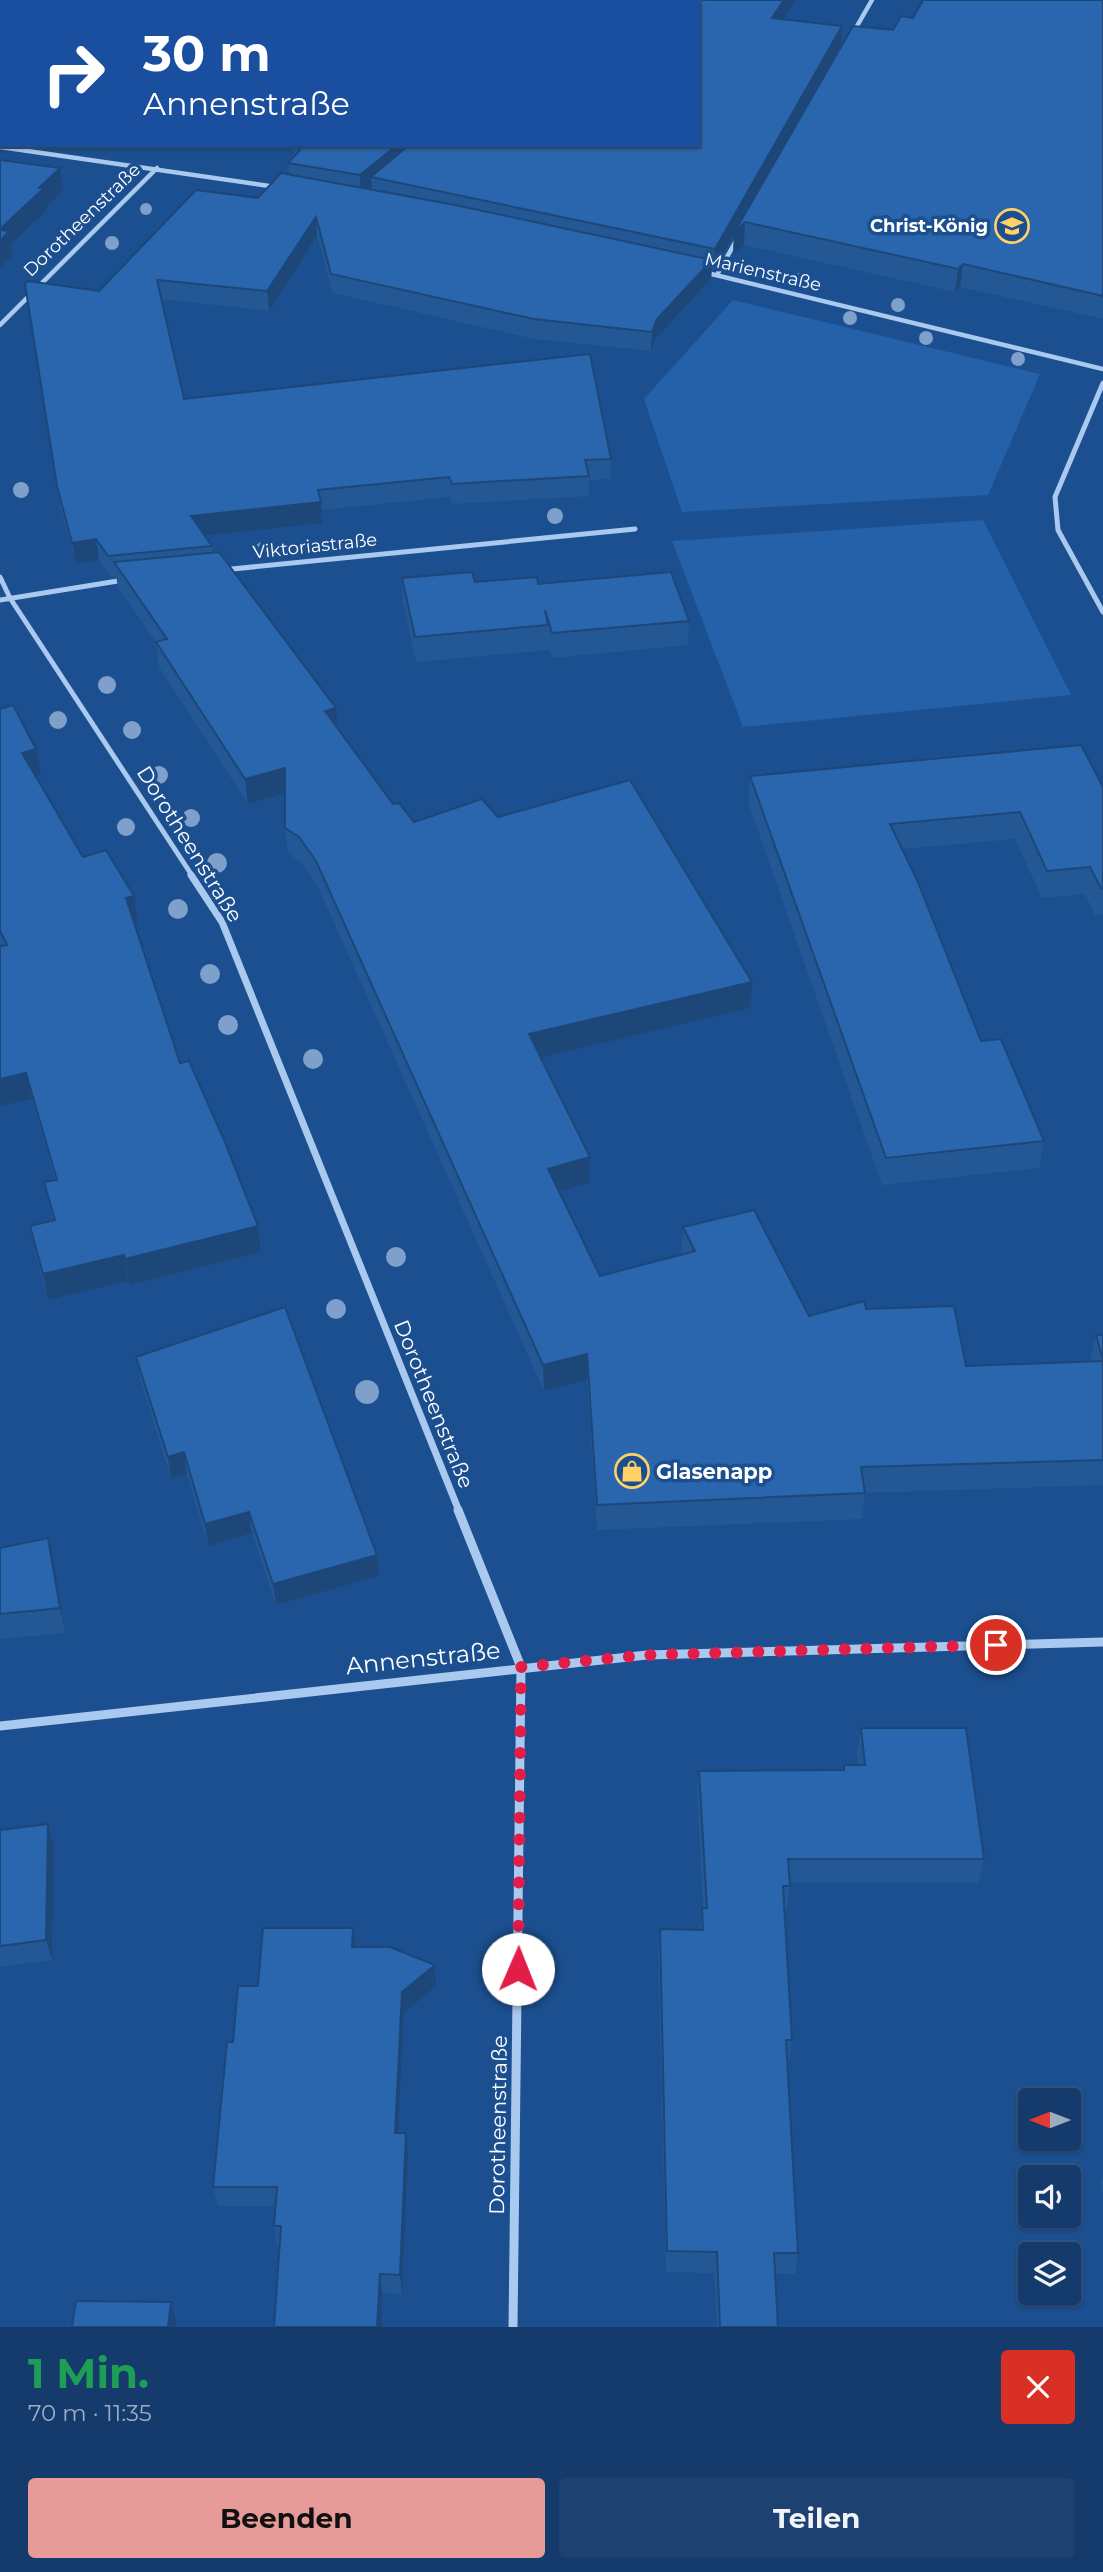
<!DOCTYPE html>
<html lang="de">
<head>
<meta charset="utf-8">
<style>
	:root { --surface:#143b6b; --page:#1d4271; --text:#f1f3f6; --muted:#9dadc1; --line:#33557e; --accent:#e69b98 }
	body { margin:0; font-family:Montserrat,sans-serif; background:var(--page); color:var(--text); height:100vh; display:flex; flex-direction:column; font-size:26px; white-space:nowrap }
	* { box-sizing:border-box; margin:0 }
	p { font-size:23px; color:var(--muted) }
	.icon { flex:none; width:38px; height:38px; fill:none; stroke:currentColor; stroke-width:2; stroke-linecap:round; stroke-linejoin:round }
	.map { position:relative; height:2327px; overflow:hidden }
	.details { display:flex; flex-direction:column; background:var(--surface); flex:1 }
	.details>* { flex:none }
	.banner { position:absolute; left:0px; top:0px; width:700px; height:147px; box-shadow:0 2px 5px #0004,0 0 0 2px var(--line); background:#1a4fa0; color:#fff; overflow:hidden }
	.needle { width:46px; rotate:270deg }
	.tools { position:absolute; left:1018px; top:2088px; display:grid; gap:14px }
	.tools a { display:grid; place-items:center; width:63px; height:63px; border-radius:7px; background:var(--surface); box-shadow:0 2px 5px #0004,0 0 0 2px var(--line); font-size:35px }
	.pin { position:absolute; display:grid; place-items:center; width:60px; height:60px; color:#fff; margin:-30px; border:4px solid #fff; border-radius:50%; box-shadow:0 2px 7px #0007 }
	.me { position:absolute; width:77px; margin:-38px; rotate:1deg; stroke-linejoin:round; filter:drop-shadow(0 0 5px #0008) }
	.turn { display:flex; align-items:center; gap:24px; height:147px; padding:0 28px; font-size:32px }
	.turn .icon { width:91px; height:91px; stroke-width:2.5 }
	.turn b { display:block; font-size:49px; line-height:60px }
	.round { display:grid; place-items:center; flex:none; width:74px; height:74px; border-radius:7px; background:var(--page) }
	.summary { display:flex; align-items:center; justify-content:space-between; height:119px; padding:0 28px }
	h1 { font-size:42px; font-weight:700; line-height:52px; color:#1e9e55 }
	.action { display:flex; gap:14px; margin-top:auto; padding:14px 28px }
	.action a { flex:1; height:80px; border-radius:7px; background:var(--accent); color:#111; font-size:28px; font-weight:700; line-height:80px; text-align:center }
	.action a+a { background:var(--page); color:var(--text) }
	.map>svg:first-child { display:block }
</style>
</head>
<body>
<div class="map">
<svg width="1103" height="2327" viewBox="0 0 1103 2327">
	<rect width="100%" height="100%" fill="#1b4f8f"/>
	<path fill="#2461a8" d="M 733,300 L 1040,374 L 988,495 L 682,512 L 644,399 Z
		M 983,520 L 1071,695 L 743,727 L 672,541 Z"/>
	<g fill="none" stroke-linecap="round" stroke-linejoin="round">
		<path stroke="#a9c9ee" stroke-width="4.5" d="M 853,33 L 872,0
			M 0,147 L 276,187
			M 703,272 L 1103,369
			M 717,275 L 737,239
			M 0,325 L 157,168"/>
		<path stroke="#a9c9ee" stroke-width="5" d="M 1103,383 L 1055,497 L 1058,530 L 1103,612
			M 222,570 L 635,529
			M 0,577 L 10,598 L 193,877
			M 0,600 L 124,580"/>
		<path stroke="#a9c9ee" stroke-width="7" d="M 191,875 L 222,922 L 459,1511"/>
		<path stroke="#a9c9ee" stroke-width="9" d="M 458,1510 L 521,1667 L 513,2327
			M 0,1726 L 647,1655 L 1103,1642"/>
	</g>
	<g fill="#7ea0ca">
		<circle cx="146" cy="209" r="6"/>
		<circle cx="112" cy="243" r="7"/>
		<circle cx="798" cy="280" r="7"/>
		<circle cx="898" cy="305" r="7"/>
		<circle cx="850" cy="318" r="7"/>
		<circle cx="926" cy="338" r="7"/>
		<circle cx="1018" cy="359" r="7"/>
		<circle cx="21" cy="490" r="8"/>
		<circle cx="555" cy="516" r="8"/>
		<circle cx="263" cy="550" r="8"/>
		<circle cx="107" cy="685" r="9"/>
		<circle cx="58" cy="720" r="9"/>
		<circle cx="132" cy="730" r="9"/>
		<circle cx="159" cy="775" r="9"/>
		<circle cx="191" cy="818" r="9"/>
		<circle cx="126" cy="827" r="9"/>
		<circle cx="217" cy="863" r="10"/>
		<circle cx="178" cy="909" r="10"/>
		<circle cx="210" cy="974" r="10"/>
		<circle cx="228" cy="1025" r="10"/>
		<circle cx="313" cy="1059" r="10"/>
		<circle cx="396" cy="1257" r="10"/>
		<circle cx="336" cy="1309" r="10"/>
		<circle cx="367" cy="1392" r="12"/>
	</g>
	<path fill="#245895" d="M 680,0 L 796,0 L 783,20 L 842,26 L 841,45 L 772,167 L 893,30 L 913,18 L 1103,0 L 1103,319 L 960,287 L 955,292 L 744,245 L 733,256 L 734,234 L 714,270 L 712,270 L 711,279 L 656,338 L 651,351 L 534,339 L 333,293 L 317,236 L 269,311 L 161,299 L 184,399 L 611,459 L 610,479 L 589,480 L 589,496 L 452,504 L 450,497 L 321,510 L 322,523 L 205,536 L 212,546 L 213,552 L 338,730 L 393,804 L 414,822 L 498,817 L 750,1008 L 540,1057 L 590,1183 L 559,1192 L 600,1276 L 682,1255 L 681,1253 L 683,1227 L 809,1316 L 866,1309 L 966,1366 L 1090,1362 L 1096,1335 L 1103,1335 L 1103,1485 L 865,1493 L 862,1519 L 597,1530 L 587,1380 L 544,1391 L 318,887 L 302,863 L 288,853 L 285,828 L 285,794 L 248,804 L 159,667 L 156,642 L 118,587 L 116,576 L 111,577 L 99,560 L 76,563 L 60,507 L 25,284 L 99,291 L 258,198 L 289,175 L 288,163 L 295,156 L 291,145 L 698,145 Z
		M 402,578 L 475,582 L 538,584 L 689,621 L 688,645 L 552,658 L 548,646 L 548,650 L 416,662 L 403,602 Z
		M 0,709 L 41,775 L 35,776 L 83,857 L 138,922 L 134,923 L 180,1063 L 258,1226 L 261,1252 L 129,1285 L 128,1281 L 48,1300 L 35,1252 L 30,1226 L 53,1221 L 44,1182 L 55,1180 L 32,1099 L 0,1106 Z
		M 750,776 L 1103,787 L 1103,914 L 1095,915 L 1085,894 L 1042,898 L 1015,839 L 902,849 L 981,1041 L 1044,1141 L 1039,1168 L 882,1185 L 748,802 Z
		M 136,1357 L 377,1555 L 379,1576 L 276,1605 L 252,1533 L 208,1546 L 187,1474 L 171,1478 L 140,1379 Z
		M 0,1548 L 54,1563 L 65,1633 L 0,1639 Z
		M 861,1728 L 984,1859 L 978,1883 L 790,1883 L 787,1910 L 785,1910 L 792,2040 L 789,2063 L 788,2063 L 798,2253 L 795,2274 L 775,2274 L 778,2327 L 717,2327 L 714,2273 L 666,2272 L 658,1952 L 660,1929 L 700,1930 L 702,1908 L 703,1908 L 697,1795 L 699,1771 L 843,1770 L 844,1765 L 858,1765 L 857,1752 Z
		M 48,1824 L 54,1845 L 52,1960 L 0,1967 L 0,1830 Z
		M 355,1947 L 436,1986 L 404,2013 L 398,2133 L 406,2133 L 408,2153 L 402,2294 L 382,2293 L 280,2246 L 277,2246 L 274,2226 L 275,2206 L 218,2206 L 213,2187 L 233,2042 L 258,1986 Z
		M 1103,2176 L 1103,2195 L 1101,2182 Z"/>
	<path fill="#1d4779" d="M 784,0 L 796,0 L 771,38 L 772,18 Z
		M 842,26 L 841,45 L 736,232 L 745,222 L 744,245 L 733,256 L 734,234 L 714,270 L 715,249 Z
		M 2,121 L 2,144 L 0,144 L 0,122 Z
		M 397,145 L 422,145 L 371,177 L 372,187 L 361,196 L 360,175 Z
		M 60,168 L 63,190 L 46,208 L 46,211 L 11,244 L 13,254 L 0,267 L 0,229 Z
		M 316,217 L 317,236 L 269,311 L 267,291 Z
		M 712,260 L 711,279 L 656,338 L 651,351 L 652,332 L 657,319 Z
		M 963,264 L 960,287 L 955,292 L 958,269 Z
		M 321,502 L 322,523 L 193,537 L 191,516 Z
		M 96,539 L 99,560 L 76,563 L 72,543 Z
		M 336,708 L 338,733 L 325,711 Z
		M 36,749 L 41,775 L 27,779 L 22,753 Z
		M 285,768 L 287,793 L 248,804 L 245,779 Z
		M 134,896 L 138,922 L 130,924 L 126,898 Z
		M 752,982 L 750,1008 L 529,1060 L 529,1034 Z
		M 26,1073 L 32,1099 L 0,1106 L 0,1079 Z
		M 590,1157 L 590,1183 L 548,1195 L 548,1169 Z
		M 258,1226 L 261,1252 L 129,1285 L 125,1259 Z
		M 124,1255 L 128,1281 L 48,1300 L 43,1274 Z
		M 587,1354 L 587,1380 L 544,1391 L 543,1365 Z
		M 184,1452 L 187,1474 L 171,1478 L 168,1457 Z
		M 249,1512 L 252,1533 L 208,1546 L 205,1524 Z
		M 48,1538 L 54,1563 L 65,1633 L 60,1608 Z
		M 377,1555 L 379,1576 L 276,1605 L 273,1584 Z
		M 48,1824 L 54,1845 L 52,1960 L 46,1940 Z
		M 353,1928 L 355,1949 L 352,1947 Z
		M 435,1965 L 436,1986 L 404,2013 L 397,2153 L 395,2133 L 402,1992 Z
		M 406,2133 L 408,2153 L 402,2294 L 400,2275 Z
		M 380,2274 L 382,2293 L 381,2327 L 377,2327 Z
		M 171,2302 L 176,2321 L 175,2327 L 168,2327 Z"/>
	<path fill="#2a66ad" stroke="#1d4779" stroke-width="2" d="M 374,0 L 533,0 L 548,2 L 373,2 Z
		M 680,0 L 784,0 L 772,18 L 842,26 L 715,249 L 371,177 L 409,145 L 698,145 L 698,2 L 678,2 Z
		M 923,0 L 1103,0 L 1103,296 L 963,264 L 958,269 L 745,222 L 734,233 L 853,26 L 893,30 L 901,16 L 913,18 Z
		M 0,28 L 2,28 L 2,121 L 0,122 Z
		M 298,145 L 397,145 L 360,175 L 288,163 L 300,150 Z
		M 0,160 L 60,168 L 39,188 L 43,189 L 0,229 Z
		M 281,173 L 455,205 L 712,260 L 657,319 L 652,332 L 534,319 L 331,274 L 316,217 L 267,291 L 157,280 L 184,399 L 590,354 L 611,459 L 585,460 L 589,476 L 452,484 L 449,477 L 318,490 L 321,502 L 191,516 L 212,546 L 108,556 L 96,539 L 72,543 L 57,486 L 25,284 L 28,281 L 99,291 L 196,190 L 258,198 Z
		M 0,230 L 9,231 L 0,241 Z
		M 219,552 L 336,708 L 325,711 L 393,804 L 399,803 L 414,822 L 482,799 L 498,817 L 630,780 L 752,982 L 529,1034 L 590,1157 L 548,1169 L 600,1276 L 695,1251 L 683,1227 L 754,1210 L 809,1316 L 864,1301 L 866,1309 L 954,1306 L 966,1366 L 1103,1361 L 1103,1460 L 861,1467 L 865,1493 L 597,1505 L 587,1354 L 543,1365 L 316,861 L 299,837 L 285,828 L 285,768 L 245,779 L 156,642 L 167,639 L 114,562 Z
		M 472,572 L 475,582 L 537,577 L 538,584 L 671,572 L 689,621 L 552,633 L 545,610 L 548,625 L 415,637 L 402,578 Z
		M 13,705 L 36,749 L 22,753 L 83,857 L 106,850 L 134,896 L 126,898 L 180,1063 L 189,1061 L 224,1140 L 258,1226 L 125,1259 L 124,1255 L 43,1274 L 30,1226 L 55,1220 L 44,1182 L 57,1180 L 26,1073 L 0,1079 L 0,946 L 7,945 L 0,931 L 0,709 Z
		M 1081,745 L 1103,787 L 1103,888 L 1101,888 L 1090,867 L 1047,871 L 1020,812 L 890,824 L 917,880 L 981,1041 L 1001,1039 L 1044,1141 L 886,1158 L 750,776 Z
		M 285,1307 L 377,1555 L 273,1584 L 249,1512 L 205,1524 L 184,1452 L 168,1457 L 136,1357 Z
		M 1096,1335 L 1103,1335 L 1103,1360 Z
		M 48,1538 L 60,1608 L 0,1614 L 0,1548 Z
		M 861,1728 L 966,1728 L 984,1859 L 788,1859 L 790,1886 L 783,1886 L 792,2040 L 786,2040 L 798,2253 L 774,2253 L 778,2327 L 720,2327 L 717,2252 L 667,2251 L 660,1929 L 703,1930 L 702,1908 L 707,1908 L 699,1771 L 844,1770 L 844,1765 L 865,1765 Z
		M 48,1824 L 46,1940 L 0,1946 L 0,1830 Z
		M 263,1928 L 353,1928 L 352,1947 L 390,1947 L 435,1965 L 402,1992 L 395,2133 L 406,2133 L 400,2275 L 380,2274 L 377,2327 L 274,2327 L 281,2226 L 274,2226 L 277,2187 L 213,2187 L 227,2042 L 233,2042 L 238,1986 L 258,1986 Z
		M 76,2301 L 171,2302 L 168,2327 L 72,2327 Z"/>
	<g fill="none" stroke-linecap="round" stroke-linejoin="round">
		<path stroke="#e11d48" stroke-width="12" stroke-dasharray="0 21.6" d="M 518,1969 L 521,1667 L 647,1655 L 996,1645"/>
	</g>
	<defs>
		<g id="school-ring" transform="scale(1.75)"><circle r="9.5" fill="#1b4f8f" stroke="#ffd166" stroke-width="1.5"/><path d="M0-5L7-2L0 1L-7-2ZM-4 1L0 2.5L4 1V4Q0 6-4 4Z" fill="#ffd166"/></g>
		<g id="shop-ring" transform="scale(1.75)"><circle r="9.5" fill="#1b4f8f" stroke="#ffd166" stroke-width="1.5"/><path d="M-5-2.5h2.3a2.7 3.5 0 0 1 5.4 0H5L5.5 6h-11ZM-1.5-2.5h3a1.5 2.3 0 0 0-3 0Z" fill="#ffd166"/></g>
	</defs>
	<g fill-rule="evenodd">
		<use href="#school-ring" x="1012" y="226"/>
		<use href="#shop-ring" x="632" y="1471"/>
	</g>
	<g text-anchor="middle" dominant-baseline="central" stroke-width="7" stroke-linejoin="round" paint-order="stroke">
		<g font-size="18" fill="#fff" stroke="#1b4f8f">
			<text transform="translate(82 220) rotate(-44)">Dorotheenstraße</text>
			<text transform="translate(763 272) rotate(13)">Marienstraße</text>
			<text transform="translate(315 546) rotate(-6)">Viktoriastraße</text>
		</g>
		<g font-size="18" font-weight="bold" fill="#fff" stroke="#1b4f8f" text-anchor="end">
			<text x="988" y="226">Christ-König</text>
		</g>
		<g font-size="21" fill="#fff" stroke="#1b4f8f">
			<text transform="translate(190 844) rotate(58)">Dorotheenstraße</text>
			<text transform="translate(434 1404) rotate(68)">Dorotheenstraße</text>
			<text transform="translate(498 2125) rotate(-89)">Dorotheenstraße</text>
		</g>
		<g font-size="21" font-weight="bold" fill="#fff" stroke="#1b4f8f" text-anchor="start">
			<text x="656" y="1471">Glasenapp</text>
		</g>
		<g font-size="24" fill="#fff" stroke="#1b4f8f">
			<text transform="translate(423 1658) rotate(-6)">Annenstraße</text>
		</g>
	</g>
</svg>
<div class="tools">
<a><svg class="needle" viewBox="-14 -14 28 28"><path d="M0-13l5 13h-10z" fill="#e53935"/><path d="M0 13l5-13h-10z" fill="#9dadc1"/></svg></a>
<a><svg class="icon" aria-label="sound" viewBox="0 0 24 24"><path d="M4 9h4l5-4v14l-5-4H4zM17 9q2 3 0 6"/></svg></a>
<a><svg class="icon" aria-label="layers" viewBox="0 0 24 24"><path d="M12 4l9 5-9 5-9-5zM3 14l9 5 9-5"/></svg></a>
</div>
<div class="pin" style="left:996px;top:1645px;background:#d93025"><svg class="icon" aria-label="arrive" viewBox="0 0 24 24"><path d="M6 21V4h12l-3 4 3 4H6"/></svg></div>
<svg class="me" style="left:518px;top:1969px" viewBox="-20 -20 40 40"><circle r="19" fill="#fff"/><path d="M0-13L10 11 0 6-10 11z" fill="#e11d48"/></svg>
<div class="banner">
<div class="turn"><svg class="icon" aria-label="right" viewBox="0 0 24 24"><path d="M7 20v-9h11M14 6l5 5-5 5"/></svg><div><b>30 m</b>Annenstraße</div></div>
</div>
</div>
<section class="details">
<div class="summary"><div><h1>1 Min.</h1><p>70 m · 11:35</p></div><a class="round" style="background:#d93025;color:#fff"><svg class="icon" aria-label="close" viewBox="0 0 24 24"><path d="M6 6l12 12M18 6L6 18"/></svg></a></div>
<div class="action"><a>Beenden</a><a>Teilen</a></div>
</section>
</body>
</html>
